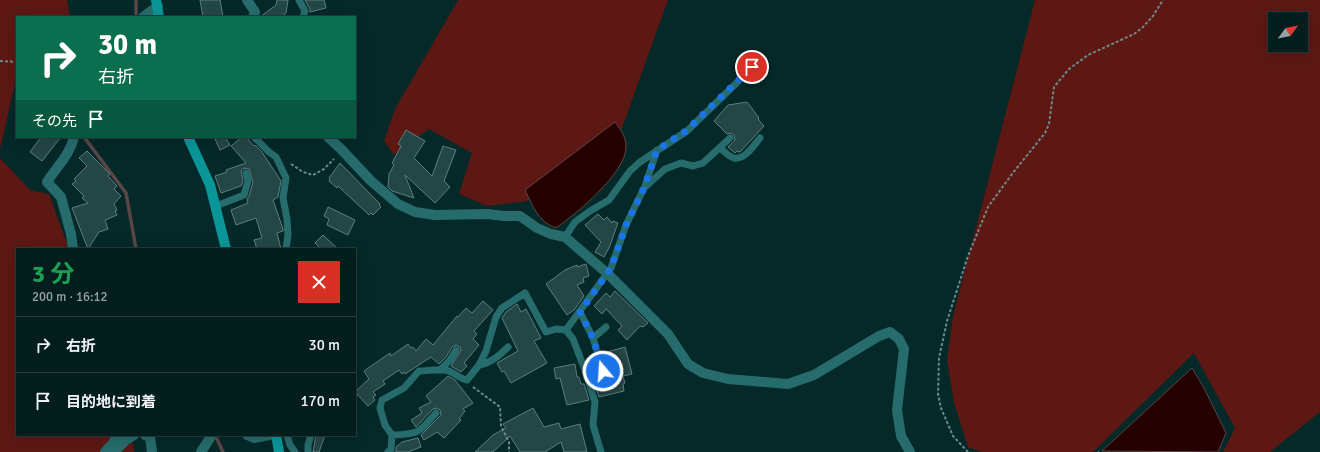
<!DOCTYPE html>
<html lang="ja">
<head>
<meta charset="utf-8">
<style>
	:root { --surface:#041e1e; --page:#0d2727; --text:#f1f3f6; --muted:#97a2a4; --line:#253c3c }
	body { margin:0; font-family:Signika,"Noto Sans JP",sans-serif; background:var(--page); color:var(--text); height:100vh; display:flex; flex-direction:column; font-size:15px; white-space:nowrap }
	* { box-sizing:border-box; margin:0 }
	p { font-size:13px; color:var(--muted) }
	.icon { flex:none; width:22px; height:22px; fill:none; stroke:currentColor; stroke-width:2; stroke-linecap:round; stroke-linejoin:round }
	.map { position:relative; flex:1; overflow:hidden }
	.sheet { position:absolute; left:16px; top:248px; width:340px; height:188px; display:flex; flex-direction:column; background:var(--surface); border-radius:0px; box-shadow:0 4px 16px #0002,0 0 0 1px var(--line) }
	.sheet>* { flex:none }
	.banner { position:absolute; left:16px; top:16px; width:340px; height:122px; border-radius:0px; box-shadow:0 4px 16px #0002,0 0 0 1px var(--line); background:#0b6e4f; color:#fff; overflow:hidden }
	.needle { width:26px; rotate:58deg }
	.controls { position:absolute; left:1268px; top:12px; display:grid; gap:8px }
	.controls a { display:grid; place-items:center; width:40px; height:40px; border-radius:0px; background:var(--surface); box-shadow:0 4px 16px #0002,0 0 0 1px var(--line); font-size:20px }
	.pin { position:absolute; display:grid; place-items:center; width:34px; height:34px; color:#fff; margin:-17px; border:2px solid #fff; border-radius:50%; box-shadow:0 1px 4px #0007 }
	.me { position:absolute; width:44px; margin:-22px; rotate:342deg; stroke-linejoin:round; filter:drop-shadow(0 0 3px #0008) }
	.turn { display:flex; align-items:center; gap:14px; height:84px; padding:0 16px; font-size:18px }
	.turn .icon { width:52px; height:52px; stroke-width:2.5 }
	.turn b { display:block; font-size:28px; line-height:34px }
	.then { display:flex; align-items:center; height:38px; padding:0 16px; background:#0003; gap:8px; font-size:15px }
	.round { display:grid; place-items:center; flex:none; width:42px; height:42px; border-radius:0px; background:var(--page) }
	.summary { display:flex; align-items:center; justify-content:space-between; height:68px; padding:0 16px }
	h1 { font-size:24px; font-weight:700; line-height:30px; color:#1e9e55 }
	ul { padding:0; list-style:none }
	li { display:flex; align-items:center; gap:12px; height:56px; padding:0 16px; border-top:1px solid var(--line) }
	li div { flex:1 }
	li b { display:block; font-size:15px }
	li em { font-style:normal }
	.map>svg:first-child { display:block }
</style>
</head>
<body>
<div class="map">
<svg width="1320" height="452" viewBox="0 0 1320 452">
	<rect width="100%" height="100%" fill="#052828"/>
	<path fill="#5d1813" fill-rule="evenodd" d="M 0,0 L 67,0 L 70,17 L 17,17 L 17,75 L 0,149 Z
		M 458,0 L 668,0 L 622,128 L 527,201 L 487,206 L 459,194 L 472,153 L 429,129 L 394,155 L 384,141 L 395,109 Z
		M 1035,0 L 1320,0 L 1320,412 L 1270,452 L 1223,452 L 1235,428 L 1194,353 L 1093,452 L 982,452 L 968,447 L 954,403 L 947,360 L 953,316 ZM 1275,19 L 1301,19 L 1301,45 L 1275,45 Z
		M 0,158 L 30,190 L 49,194 L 69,249 L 17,249 L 17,435 L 132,435 L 134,452 L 0,452 Z"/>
	<path fill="#250000" stroke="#5a4646" d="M 615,122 C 621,130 626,137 626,147 C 626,173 576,214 556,228 C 538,222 533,206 525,190 Z
		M 1192,368 L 1204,388 L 1226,433 L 1218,452 L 1102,451 Z"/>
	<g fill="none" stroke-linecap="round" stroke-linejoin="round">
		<path stroke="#5a4646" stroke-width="3.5" d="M 136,14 L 136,0
			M 84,137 L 126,193 L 136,249
			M 217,439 L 223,452"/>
	</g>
	<path fill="#254646" stroke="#5c7e7e" d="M 200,0 L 220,0 L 223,17 L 203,17 Z
		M 277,0 L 288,0 L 286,13 L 281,17 L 260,17 L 276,5 Z
		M 305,0 L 324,0 L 326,8 L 310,12 L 310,9 Z
		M 747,102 L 759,118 L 758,119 L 764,126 L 740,152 L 739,152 L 737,151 L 735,153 L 728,147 L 735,140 L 734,135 L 731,133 L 727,134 L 714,121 L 728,105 Z
		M 406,130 L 425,141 L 414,158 L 432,176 L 443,146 L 456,150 L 444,181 L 450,187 L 435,203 L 405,175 L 414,198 L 392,191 L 388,187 L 389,174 L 394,165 L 392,163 L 401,146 L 398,144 Z
		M 41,137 L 61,137 L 42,161 L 30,152 Z
		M 214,137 L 225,137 L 230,145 L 220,150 Z
		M 242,137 L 246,137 L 254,146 L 255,145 L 262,152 L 281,181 L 278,197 L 273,200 L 283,229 L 283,231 L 277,233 L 281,249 L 257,249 L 254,240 L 262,238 L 256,218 L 236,225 L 231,210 L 248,203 L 247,199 L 249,196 L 253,182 L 249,169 L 244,168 L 241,171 L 243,181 L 241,186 L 221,193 L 215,176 L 227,172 L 226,170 L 246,163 L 231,146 Z
		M 87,151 L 110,174 L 108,176 L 117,186 L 114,189 L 121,196 L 114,204 L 117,210 L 115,211 L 117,215 L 105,220 L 108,229 L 99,232 L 88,249 L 72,208 L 88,203 L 82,198 L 84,196 L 72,184 L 76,181 L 74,179 L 87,166 L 79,158 Z
		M 340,163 L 380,204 L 379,205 L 381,207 L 373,215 L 371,213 L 369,215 L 338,186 L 337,188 L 329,181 L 330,179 L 329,178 Z
		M 328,207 L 355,220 L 348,235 L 327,225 L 329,219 L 324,216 Z
		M 598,214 L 604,220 L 607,217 L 612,223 L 613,221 L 618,223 L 609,248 L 604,257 L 595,252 L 601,242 L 585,225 Z
		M 323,235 L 338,249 L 321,249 L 315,243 Z
		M 586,264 L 589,276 L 583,278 L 584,282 L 577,285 L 584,296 L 574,310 L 567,315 L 546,284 L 565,270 L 577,265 L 577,267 Z
		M 615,291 L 648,323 L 643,327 L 640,326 L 627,340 L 618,330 L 622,326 L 606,309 L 602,314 L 594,306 L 606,293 L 610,297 Z
		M 483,301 L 493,310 L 474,331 L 477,334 L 473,339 L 479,345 L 464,363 L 467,366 L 461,372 L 451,366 L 461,350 L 460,347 L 456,345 L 452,347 L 446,357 L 439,364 L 431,357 L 405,374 L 404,372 L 402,374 L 399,370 L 383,381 L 385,384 L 373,392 L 376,395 L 373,397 L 375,400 L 368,406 L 355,392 L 369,379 L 364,371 L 390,353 L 391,356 L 408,344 L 411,348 L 413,347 L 416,351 L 426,339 L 433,345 L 457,316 L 458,317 L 466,308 L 472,313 Z
		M 517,304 L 521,312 L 526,309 L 538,332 L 541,338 L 534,341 L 547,363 L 511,383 L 504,371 L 502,372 L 497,363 L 518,351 L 502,318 L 506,312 Z
		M 625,347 L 632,374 L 623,376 L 625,383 L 623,384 L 624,391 L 599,397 L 594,382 L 606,379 L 605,375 L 608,372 L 603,353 Z
		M 575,364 L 577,377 L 579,377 L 581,384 L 584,384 L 589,400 L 567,405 L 560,378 L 556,379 L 554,368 Z
		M 448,376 L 455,380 L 473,403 L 463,409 L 465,411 L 459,419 L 461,420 L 444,438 L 437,432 L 424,440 L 421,435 L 440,416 L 441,414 L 440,410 L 437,408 L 433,409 L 416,427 L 411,420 L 422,413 L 419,408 L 431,402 L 426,396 Z
		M 533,408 L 544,427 L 559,423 L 561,429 L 580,424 L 587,452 L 564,452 L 561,442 L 545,452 L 520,452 L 510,436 L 493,452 L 475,452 L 493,435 L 506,428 L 503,424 Z
		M 316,435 L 325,435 L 319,452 L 313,452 Z
		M 418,438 L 421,447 L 408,452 L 396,452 L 396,447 L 402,442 Z"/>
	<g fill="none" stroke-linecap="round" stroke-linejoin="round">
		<path stroke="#6f8989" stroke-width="2" stroke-dasharray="3 2" stroke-linecap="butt" d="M 0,61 L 17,62
			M 291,164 L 303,172 L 313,175 L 324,169 L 334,159
			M 473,387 L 500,407 L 501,426 L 509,442 L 509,452
			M 968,452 L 953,436 L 941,408 L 938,394 L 939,358 L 947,321 L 968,256 L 988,207 L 1012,174 L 1045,133 L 1049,124 L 1054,87 L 1069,69 L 1088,55 L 1134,34 L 1142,28 L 1153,16 L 1163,0
			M 1098,452 L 1099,452"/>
		<path stroke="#276c6d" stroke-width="7" d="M 299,0 L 305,11 L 303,17
			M 254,137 L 269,152 L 276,157 L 286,178 L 283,198 L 287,219 L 288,235 L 286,249
			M 720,148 C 724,151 729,157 734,158 C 745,160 754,145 760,138
			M 645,186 L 657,150
			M 216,206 L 244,195 L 248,181 L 246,173
			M 565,237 L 575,222 L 590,211 L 609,200 L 630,171 L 640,162 L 687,131 L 753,67
			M 580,312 L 593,338 L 603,371
			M 593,338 L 606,327
			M 479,365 C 491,363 499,356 508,347
			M 440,370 L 450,360 L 456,350
			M 287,435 L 290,445 L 295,452
			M 392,435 C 420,434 418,433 436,413
			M 308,452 L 308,445 L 311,435
			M 388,452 L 391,450 L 392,435 L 385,425 L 380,408 L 382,400 L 404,388 L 419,371 C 428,371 441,368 449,371 C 456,374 460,379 467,380 L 479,365 L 486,351 L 496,317 L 502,308 L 525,293 L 546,332 L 556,329 L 566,330
			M 601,452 L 593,425 L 595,402 L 585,370 L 573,339 L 566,330 L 611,268 L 626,225 L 644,188 L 665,169 L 681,163 L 693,166 L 703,163 L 730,138"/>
		<path stroke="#276c6d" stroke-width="10" d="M 247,0 L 255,12 L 253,17
			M 143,17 L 158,6
			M 328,137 L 341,149 L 371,181 L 398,204 L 415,212 L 435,215 L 487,214 L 504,216 L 520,216 L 537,228 L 551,234 L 565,237 L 608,274 L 668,334 L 688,364 L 703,373 L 728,379 L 788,384 L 814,375 L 879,336 L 890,332 L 899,339 L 904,349 L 897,410 L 901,436 L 910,452
			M 73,249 L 71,234 L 61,197 L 47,182 C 57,166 70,155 74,137
			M 145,435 L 150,437 L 152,452
			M 247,435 L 254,438 L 269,435
			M 105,452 L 113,443 L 118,435
			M 114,452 L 126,440 L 134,435
			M 201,452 L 212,435"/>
		<path stroke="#0a9698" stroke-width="10" d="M 156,0 L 159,17
			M 188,137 L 210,185 L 226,249
			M 276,435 L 279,452"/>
	</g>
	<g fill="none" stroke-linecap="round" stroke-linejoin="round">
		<path stroke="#1a73e8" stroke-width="7" stroke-dasharray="0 12.6" d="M 603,371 L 593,338 L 580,312 L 611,268 L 626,225 L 644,188 L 657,150 L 687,130 L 752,67"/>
	</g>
</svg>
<div class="controls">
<a><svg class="needle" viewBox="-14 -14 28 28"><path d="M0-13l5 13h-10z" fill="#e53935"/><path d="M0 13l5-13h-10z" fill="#97a2a4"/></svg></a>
</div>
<div class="pin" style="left:752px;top:67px;background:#d93025"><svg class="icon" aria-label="arrive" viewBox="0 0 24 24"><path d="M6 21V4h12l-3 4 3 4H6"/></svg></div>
<svg class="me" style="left:603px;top:371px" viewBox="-20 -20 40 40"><circle r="17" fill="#1a73e8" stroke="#fff" stroke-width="3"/><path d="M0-11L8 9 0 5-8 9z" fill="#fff"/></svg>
<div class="banner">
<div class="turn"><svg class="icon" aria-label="right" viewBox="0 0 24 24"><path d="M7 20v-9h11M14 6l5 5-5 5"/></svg><div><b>30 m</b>右折</div></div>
<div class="then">その先<svg class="icon" aria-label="arrive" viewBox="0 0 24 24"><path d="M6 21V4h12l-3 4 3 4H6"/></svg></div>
</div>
<section class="sheet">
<div class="summary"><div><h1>3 分</h1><p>200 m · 16:12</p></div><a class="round" style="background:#d93025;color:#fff"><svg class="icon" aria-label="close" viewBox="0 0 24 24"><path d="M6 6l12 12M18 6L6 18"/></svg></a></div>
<ul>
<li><svg class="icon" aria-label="right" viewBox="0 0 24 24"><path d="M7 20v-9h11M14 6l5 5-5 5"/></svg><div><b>右折</b></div><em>30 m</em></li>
<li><svg class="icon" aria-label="arrive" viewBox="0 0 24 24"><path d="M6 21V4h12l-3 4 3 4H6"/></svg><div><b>目的地に到着</b></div><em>170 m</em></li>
</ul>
</section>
</div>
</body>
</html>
